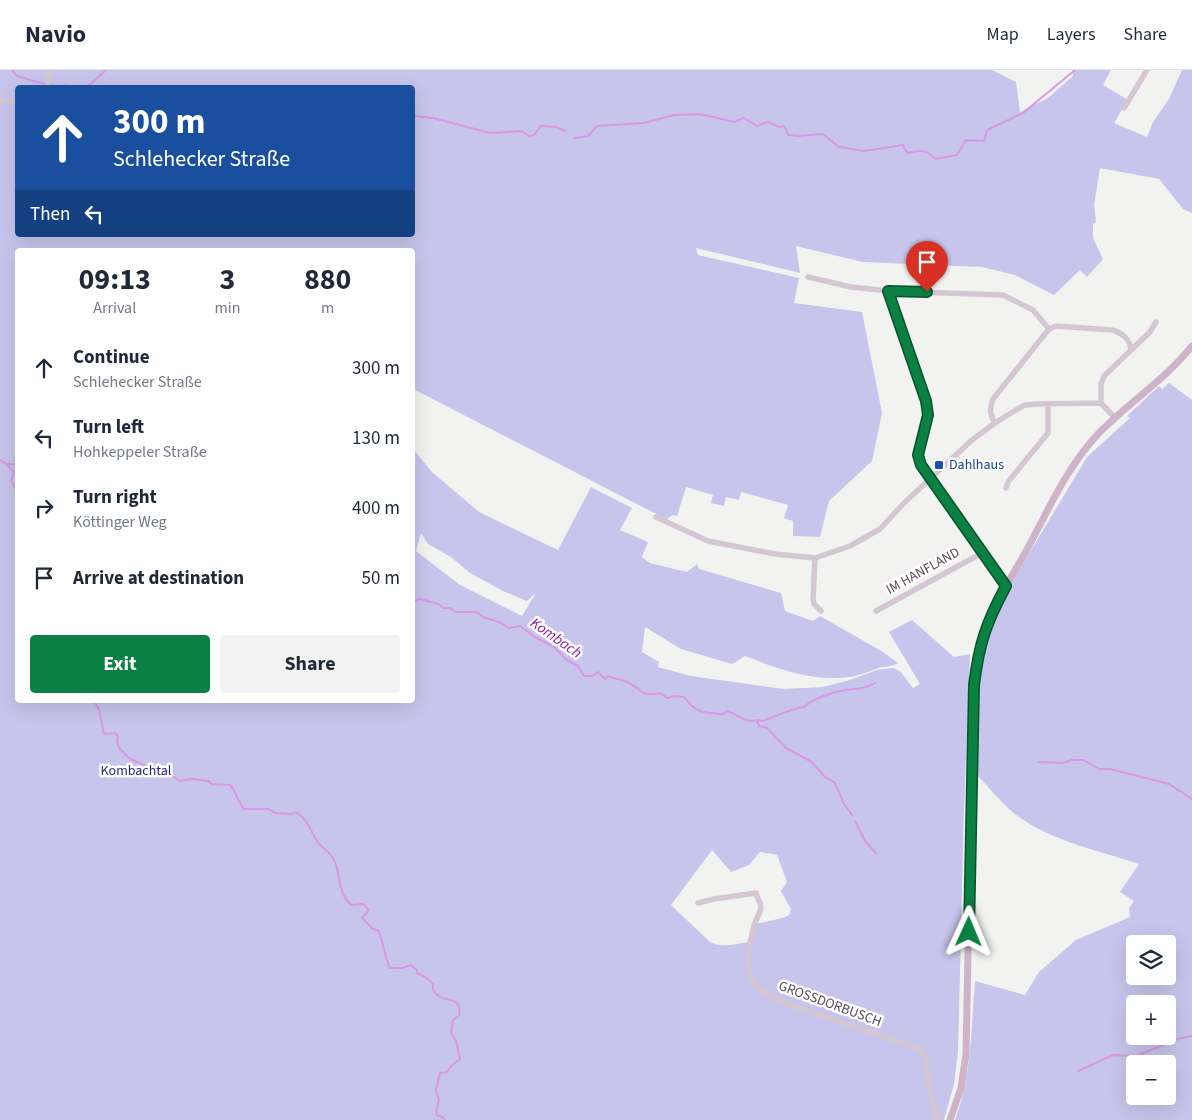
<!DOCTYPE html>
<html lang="en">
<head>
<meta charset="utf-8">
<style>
	:root { --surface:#fff; --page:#f2f2f3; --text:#1f2937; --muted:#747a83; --line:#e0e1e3; --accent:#0b8043 }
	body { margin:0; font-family:"Source Sans 3",sans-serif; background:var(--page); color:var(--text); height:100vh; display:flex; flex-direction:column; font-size:19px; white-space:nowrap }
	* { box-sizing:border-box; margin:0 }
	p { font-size:16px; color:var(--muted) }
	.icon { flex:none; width:28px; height:28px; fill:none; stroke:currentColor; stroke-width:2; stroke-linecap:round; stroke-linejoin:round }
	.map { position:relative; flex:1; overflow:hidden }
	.drawer { position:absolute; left:15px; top:178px; width:400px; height:455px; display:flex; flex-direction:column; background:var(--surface); border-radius:5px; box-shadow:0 5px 20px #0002 }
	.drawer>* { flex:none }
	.banner { position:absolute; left:15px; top:15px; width:400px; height:152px; border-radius:5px; box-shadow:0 5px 20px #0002; background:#1a4fa0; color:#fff; overflow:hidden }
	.tools { position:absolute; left:1126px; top:865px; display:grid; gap:10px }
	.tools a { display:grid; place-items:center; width:50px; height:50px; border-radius:5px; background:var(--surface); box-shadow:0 5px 20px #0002; font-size:25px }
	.pin { position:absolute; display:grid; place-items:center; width:42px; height:42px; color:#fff; margin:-51px -21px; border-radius:50% 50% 50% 0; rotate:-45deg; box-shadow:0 0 5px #0007 }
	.pin .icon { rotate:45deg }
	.me { position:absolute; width:55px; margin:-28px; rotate:1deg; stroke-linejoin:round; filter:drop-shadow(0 0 4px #0008) }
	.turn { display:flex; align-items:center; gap:18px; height:105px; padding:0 15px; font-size:22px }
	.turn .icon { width:65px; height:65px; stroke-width:2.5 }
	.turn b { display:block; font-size:35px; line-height:42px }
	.then { display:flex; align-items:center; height:48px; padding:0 15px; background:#0003; gap:10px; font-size:19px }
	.eta { display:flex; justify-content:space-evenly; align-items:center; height:85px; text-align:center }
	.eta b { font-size:30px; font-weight:700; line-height:35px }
	.button { display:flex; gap:10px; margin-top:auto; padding:10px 15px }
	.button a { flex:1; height:58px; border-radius:5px; background:var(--accent); color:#fff; font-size:20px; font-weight:700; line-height:58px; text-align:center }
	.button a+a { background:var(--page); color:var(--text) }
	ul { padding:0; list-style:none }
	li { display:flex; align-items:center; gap:15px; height:70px; padding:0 15px }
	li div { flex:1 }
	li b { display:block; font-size:19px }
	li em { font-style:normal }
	header { display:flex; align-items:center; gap:30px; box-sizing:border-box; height:70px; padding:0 25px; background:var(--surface); border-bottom:1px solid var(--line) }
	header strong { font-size:24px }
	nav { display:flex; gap:28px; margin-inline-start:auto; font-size:18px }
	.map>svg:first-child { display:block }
</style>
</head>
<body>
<header>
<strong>Navio</strong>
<nav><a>Map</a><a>Layers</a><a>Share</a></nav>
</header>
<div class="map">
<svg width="1192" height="1050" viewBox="0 0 1192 1050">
	<rect width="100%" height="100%" fill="#f2f3f1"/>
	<path fill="#c7c5eb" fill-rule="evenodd" d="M 0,0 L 992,0 L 1016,12 L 1020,42 L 1048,28 L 1073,6 L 1073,0 L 1111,0 L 1103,15 L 1128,30 L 1114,53 L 1147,67 L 1153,52 L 1169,29 L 1182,0 L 1192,0 L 1192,143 L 1183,139 L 1159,109 L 1100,98 L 1094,135 L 1096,152 L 1093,154 L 1093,168 L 1103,189 L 1087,207 L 1080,200 L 1054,225 L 1015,205 L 982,197 L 863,192 L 796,176 L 800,203 L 696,178 L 698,185 L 799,208 L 794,233 L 862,242 L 882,343 L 872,391 L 829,431 L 820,467 L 793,466 L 793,451 L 784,448 L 788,435 L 741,422 L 739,430 L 726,427 L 724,436 L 711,433 L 713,425 L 686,417 L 677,446 L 673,445 L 666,449 L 413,319 L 412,180 L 18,180 L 18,630 L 412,630 L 413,379 L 432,402 L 479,442 L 558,480 L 591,417 L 632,438 L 620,460 L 648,472 L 642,487 L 650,493 L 687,502 L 697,494 L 699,499 L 781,523 L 785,541 L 813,551 L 820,546 L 883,582 L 898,593 C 892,597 883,596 876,599 C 868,601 859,606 850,607 C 813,612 779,599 745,586 L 732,594 L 681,579 L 645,557 L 642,582 L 659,592 L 658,597 L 691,606 L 783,619 L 823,617 L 850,610 L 877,600 L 893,598 L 900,601 L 913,618 L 920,614 L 889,562 L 912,550 L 954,587 L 970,584 L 964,742 L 958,981 L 954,1014 L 944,1050 L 0,1050 ZM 18,18 L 412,18 L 412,165 L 18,165 ZM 421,463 L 428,474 L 451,487 L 470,503 L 503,521 L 527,531 L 536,523 L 522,546 L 460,515 L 416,481 ZM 712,780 L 731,802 L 749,795 L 760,782 L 777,785 L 787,812 L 781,821 L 791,839 L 789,845 L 783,848 L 755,854 L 750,872 C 737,873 722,879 710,872 L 671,835 Z
		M 1169,313 L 1192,330 L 1192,1050 L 955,1050 C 972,1006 971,958 975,911 L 1025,925 L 1039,902 L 1076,870 L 1130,847 L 1129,838 L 1134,831 L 1120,822 L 1139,794 C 1097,780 1050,771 1015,744 C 1000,732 987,715 974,702 L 978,599 L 985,568 L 993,549 L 1010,515 L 1087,387 L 1130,348 L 1127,346 L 1159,316 L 1162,319 ZM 1135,874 L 1168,874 L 1168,906 L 1135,906 ZM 1135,934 L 1168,934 L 1168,966 L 1135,966 ZM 1135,994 L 1168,994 L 1168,1026 L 1135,1026 Z"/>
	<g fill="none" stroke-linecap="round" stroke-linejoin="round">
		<path stroke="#da97e4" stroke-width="2" d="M 12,0 L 17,6 L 44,14
			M 50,15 L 61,17 L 66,15 L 70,18
			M 83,18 L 92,13 L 106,0
			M 412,49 L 414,46 L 433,48 L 490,63 L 522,61 L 529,66 L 534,65 L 541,56 L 556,57 L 565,61
			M 575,68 L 588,66 L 597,56 L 644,53 L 674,45 L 700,44 L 734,52 L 744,48 L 757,56 L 768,52 L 779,57 L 784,56 L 789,65 L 798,66 L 823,64 L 839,77 L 865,81 L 903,75 L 907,83 C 919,80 927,79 935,89 L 957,85 L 966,70 L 984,71 L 987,60 L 1023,43 L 1075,0
			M 0,390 L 6,394 L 18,394
			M 6,394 L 14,402 L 11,411 L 18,423
			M 412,532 L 420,529 L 438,534 L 443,538 L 450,538 L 456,542 L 477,542 L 483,547 L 499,552 L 509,558 L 520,556 L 535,567 L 554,577 L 567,590 L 578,596 L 584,606 L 592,606 L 598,602 L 605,609 L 608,606 C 615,609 624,610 631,614 C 637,617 642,624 648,624 C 657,625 659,620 667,628 L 675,626 L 684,627 C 696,643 704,643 723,644 L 727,641 C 739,645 744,653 757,650 L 759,656 L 767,658 L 786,678 L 812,692 L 824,706 L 835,713 L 844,734 L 852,745
			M 94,630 L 99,640 L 104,664 L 115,663 L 118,666 L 117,672 L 120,679 L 129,688 L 137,692 L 174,707 L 180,711 L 193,709 L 209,711 L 211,714 L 230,715 C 236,722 238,732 244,739 L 268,739 L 276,743 L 291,744 L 296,742 C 310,751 310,762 319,774 C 326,781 333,785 336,795 C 341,811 338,822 351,835 L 363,834 L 369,840 L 362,848 L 373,859 L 378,860 C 384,873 384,886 390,898 L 402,898 L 411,895 L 417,900 L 417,903 L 425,907 L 433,914 L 433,920 C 435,922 436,925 439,926 C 449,933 462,926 459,946 L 453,950 L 451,963 L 456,971 L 460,989 L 451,996 L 447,1002 L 440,1003 L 436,1020 L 439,1030 L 436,1043 L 438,1046 L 441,1046 L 445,1050
			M 758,650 L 762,651 C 772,648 796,637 804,637 C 813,629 831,623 844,620 C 857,618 863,620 875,613
			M 1038,692 L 1063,693 L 1072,690 L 1084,690 L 1099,699 L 1110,699 L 1169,714 L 1192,729
			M 855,751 L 865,771 L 876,783
			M 1078,1001 L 1113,985 L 1136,986 L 1178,969 L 1192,966"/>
		<path stroke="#d4c7d3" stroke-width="5.5" d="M 48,18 L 49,0
			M 0,30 L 18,32
			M 1124,38 L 1147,0
			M 808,207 L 851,217 L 889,221 L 1003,225 L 1033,240 L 1049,259
			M 889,221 L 926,331 L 928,345 L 918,385 L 921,395 L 1006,516
			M 1101,333 L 1101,314 L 1104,306 L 1150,262 L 1156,252
			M 995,353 C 990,344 989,339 993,329 L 1049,259 L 1056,256 L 1112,260 C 1121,262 1130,269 1131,280
			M 1006,418 L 1008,412 L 1048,363 L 1048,334
			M 656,447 L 708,471 L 775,484 L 815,488 L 850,476 L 880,459 L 904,433 L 972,370 L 995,353 L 1019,338 L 1025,335 L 1036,334 L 1101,333 L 1115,348
			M 815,488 L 813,529 L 814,534 L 821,541
			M 876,541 L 982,483
			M 698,833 L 714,829 L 756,823 C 757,827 761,834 761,838 C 760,843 755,851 754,856 C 742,904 745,918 793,936 L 921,979 L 925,989 L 932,1030 L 938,1050"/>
		<path stroke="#cdb4c9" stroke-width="7" d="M 950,1050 L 961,1018 L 966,984 L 973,631 C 974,612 975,593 980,575 C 989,542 1008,513 1025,483 C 1047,443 1066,398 1098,364 C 1128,333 1165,310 1192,276"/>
	</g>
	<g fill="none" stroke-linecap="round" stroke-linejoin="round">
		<g stroke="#07532c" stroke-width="12">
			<path id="route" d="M 927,222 L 888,221 L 926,331 L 928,345 L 918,385 L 921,395 L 1006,516 C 986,553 979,574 974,615 L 969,862"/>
		</g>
		<use href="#route" stroke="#0b8043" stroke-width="9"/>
	</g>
	<rect fill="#1a4fb4" stroke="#fff" stroke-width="2" x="934" y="390" width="10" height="10" rx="2.5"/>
	<g text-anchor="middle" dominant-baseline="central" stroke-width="5" stroke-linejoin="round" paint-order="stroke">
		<g font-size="14" fill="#164399" stroke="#fff" text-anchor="start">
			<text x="949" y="395">Dahlhaus</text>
		</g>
		<g font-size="14" fill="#5d4b5a" stroke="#fff">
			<text transform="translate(923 501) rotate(-29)">IM HANFLAND</text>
			<text transform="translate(830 934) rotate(20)">GROSSDORBUSCH</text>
		</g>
		<g font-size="14" fill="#302278" stroke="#fff">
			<text x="136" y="701">Kombachtal</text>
		</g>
		<g font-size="15" font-style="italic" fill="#8f1c9f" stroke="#fff">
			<text transform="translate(556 568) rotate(35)">Kombach</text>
		</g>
	</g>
</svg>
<div class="tools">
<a><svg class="icon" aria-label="layers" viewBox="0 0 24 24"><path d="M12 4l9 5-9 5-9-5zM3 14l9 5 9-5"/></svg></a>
<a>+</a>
<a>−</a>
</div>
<div class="pin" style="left:927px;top:222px;background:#d93025"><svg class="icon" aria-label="arrive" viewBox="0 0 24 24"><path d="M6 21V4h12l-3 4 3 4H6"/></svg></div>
<svg class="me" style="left:969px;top:862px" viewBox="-20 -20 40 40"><path d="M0-17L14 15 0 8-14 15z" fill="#0b8043" stroke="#fff" stroke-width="4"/></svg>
<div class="banner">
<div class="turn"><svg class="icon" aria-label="ahead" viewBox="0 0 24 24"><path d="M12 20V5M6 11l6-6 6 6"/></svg><div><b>300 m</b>Schlehecker Straße</div></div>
<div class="then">Then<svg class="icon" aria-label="left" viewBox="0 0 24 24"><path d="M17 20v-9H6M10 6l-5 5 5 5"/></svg></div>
</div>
<section class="drawer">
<div class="eta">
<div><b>09:13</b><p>Arrival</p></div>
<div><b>3</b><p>min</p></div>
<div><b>880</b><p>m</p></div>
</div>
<ul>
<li><svg class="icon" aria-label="ahead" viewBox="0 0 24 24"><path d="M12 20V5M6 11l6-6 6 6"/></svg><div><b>Continue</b><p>Schlehecker Straße</p></div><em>300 m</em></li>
<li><svg class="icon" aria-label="left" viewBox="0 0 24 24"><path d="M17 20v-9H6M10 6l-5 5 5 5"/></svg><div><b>Turn left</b><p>Hohkeppeler Straße</p></div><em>130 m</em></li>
<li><svg class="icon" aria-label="right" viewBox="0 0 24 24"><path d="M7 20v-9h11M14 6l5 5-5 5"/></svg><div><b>Turn right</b><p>Köttinger Weg</p></div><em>400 m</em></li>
<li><svg class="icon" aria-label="arrive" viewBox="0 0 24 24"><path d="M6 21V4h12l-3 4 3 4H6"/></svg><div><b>Arrive at destination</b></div><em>50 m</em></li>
</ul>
<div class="button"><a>Exit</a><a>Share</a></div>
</section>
</div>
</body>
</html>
